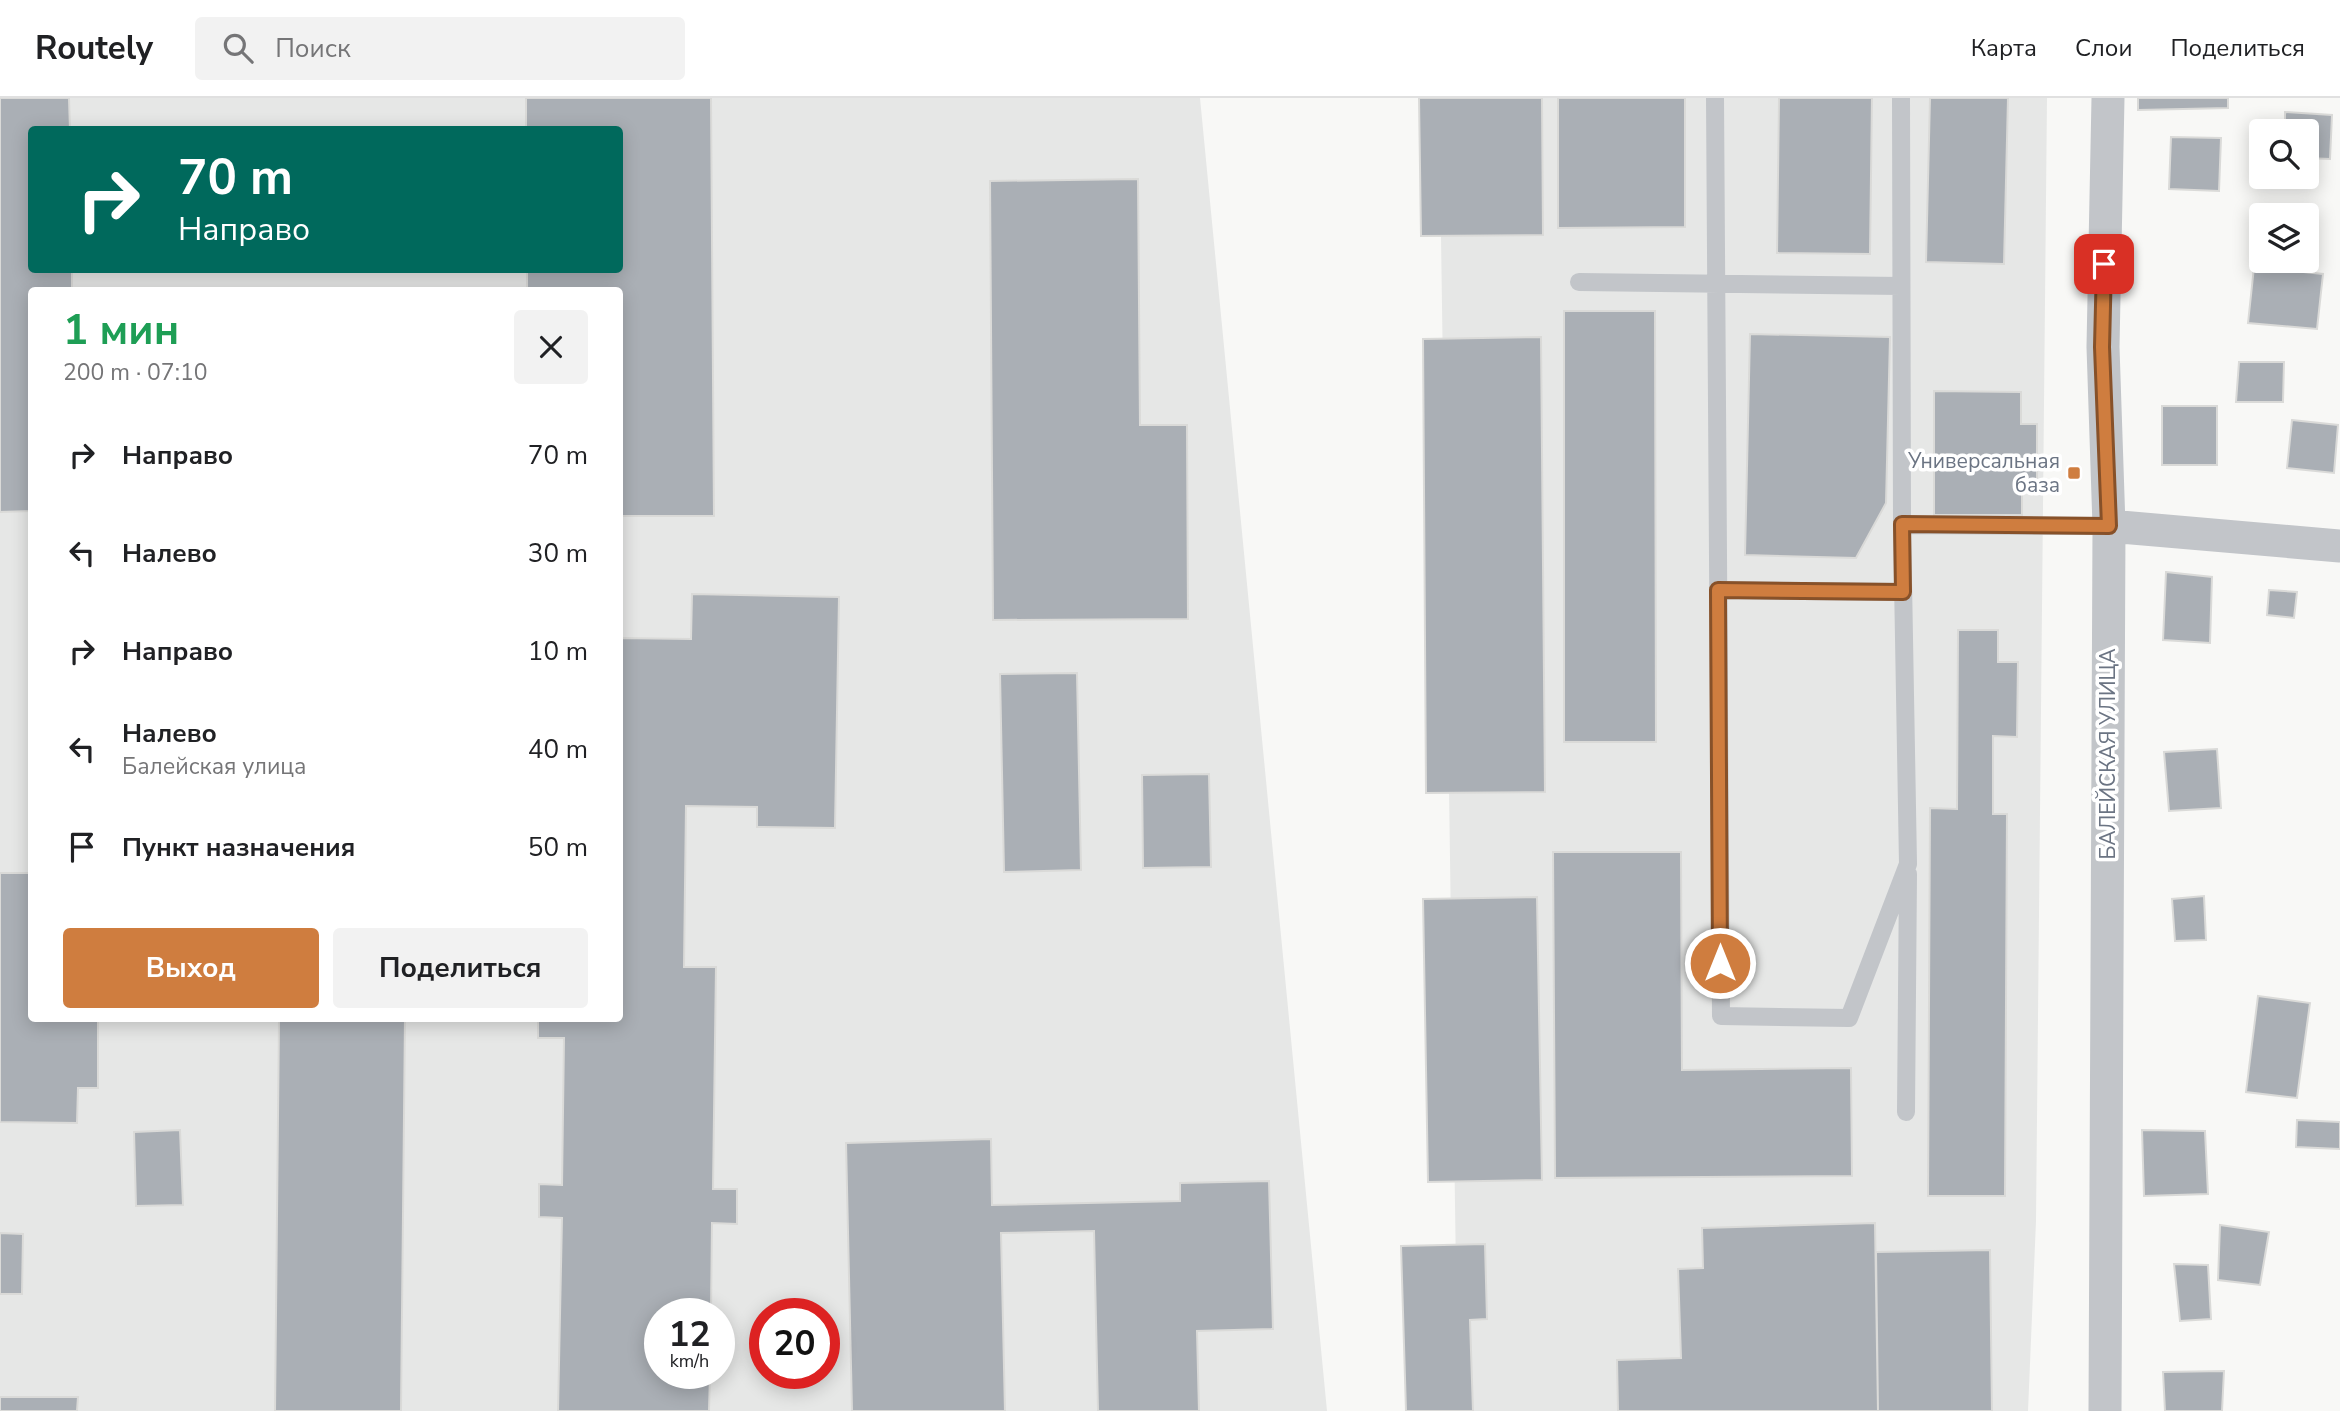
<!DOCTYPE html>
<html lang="ru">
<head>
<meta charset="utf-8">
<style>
	:root { --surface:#fff; --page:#f2f2f2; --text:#202124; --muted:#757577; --line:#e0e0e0; --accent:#cf7d3f }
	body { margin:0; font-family:"Nunito Sans",sans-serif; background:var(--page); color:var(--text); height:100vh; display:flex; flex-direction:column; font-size:26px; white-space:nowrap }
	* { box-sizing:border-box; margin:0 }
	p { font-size:23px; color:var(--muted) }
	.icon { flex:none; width:38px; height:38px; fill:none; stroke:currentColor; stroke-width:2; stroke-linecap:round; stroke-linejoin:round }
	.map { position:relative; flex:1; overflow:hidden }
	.sheet { position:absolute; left:28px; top:189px; width:595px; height:735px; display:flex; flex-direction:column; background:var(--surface); border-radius:7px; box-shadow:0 4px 18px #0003 }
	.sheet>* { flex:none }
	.banner { position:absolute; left:28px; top:28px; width:595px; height:147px; border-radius:7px; box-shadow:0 4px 18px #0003; background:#00695c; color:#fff; overflow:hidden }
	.controls { position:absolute; left:2249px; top:21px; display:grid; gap:14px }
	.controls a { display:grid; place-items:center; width:70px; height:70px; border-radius:7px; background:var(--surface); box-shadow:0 4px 18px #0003; font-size:35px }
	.speed { position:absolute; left:644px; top:1200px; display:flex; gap:14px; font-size:35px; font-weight:700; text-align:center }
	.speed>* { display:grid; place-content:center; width:91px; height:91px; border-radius:50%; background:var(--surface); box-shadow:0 4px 18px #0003; line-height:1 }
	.speed small { font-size:18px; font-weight:400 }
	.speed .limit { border:10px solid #d22; background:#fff; color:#111 }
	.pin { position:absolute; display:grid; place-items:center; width:60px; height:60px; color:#fff; margin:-30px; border-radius:14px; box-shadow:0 4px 10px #0006 }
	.me { position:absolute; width:77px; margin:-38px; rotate:0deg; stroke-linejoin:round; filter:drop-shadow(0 0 5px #0008) }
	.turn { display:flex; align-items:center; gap:24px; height:147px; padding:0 35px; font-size:32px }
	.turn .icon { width:91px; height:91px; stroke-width:2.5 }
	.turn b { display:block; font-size:49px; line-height:60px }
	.round { display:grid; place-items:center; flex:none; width:74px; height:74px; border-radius:7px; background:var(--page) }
	.summary { display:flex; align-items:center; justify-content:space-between; height:119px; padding:0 35px }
	h1 { font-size:42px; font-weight:700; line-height:52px; color:#1e9e55 }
	.button { display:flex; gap:14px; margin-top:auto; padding:14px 35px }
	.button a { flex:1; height:80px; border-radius:7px; background:var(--accent); color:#fff; font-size:28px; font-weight:700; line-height:80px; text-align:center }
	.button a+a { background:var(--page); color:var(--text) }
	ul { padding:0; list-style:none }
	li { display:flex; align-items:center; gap:21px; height:98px; padding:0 35px }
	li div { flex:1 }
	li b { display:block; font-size:26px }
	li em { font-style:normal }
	header { display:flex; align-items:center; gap:42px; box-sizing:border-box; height:98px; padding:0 35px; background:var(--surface); border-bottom:2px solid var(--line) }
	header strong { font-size:33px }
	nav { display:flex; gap:38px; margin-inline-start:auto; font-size:24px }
	.search { width:490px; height:63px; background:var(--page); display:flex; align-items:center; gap:18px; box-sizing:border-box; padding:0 24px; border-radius:7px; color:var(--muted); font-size:26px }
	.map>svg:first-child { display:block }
</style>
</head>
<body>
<header>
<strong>Routely</strong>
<div class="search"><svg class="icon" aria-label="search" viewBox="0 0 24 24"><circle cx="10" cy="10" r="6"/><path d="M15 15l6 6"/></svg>Поиск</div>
<nav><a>Карта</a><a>Слои</a><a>Поделиться</a></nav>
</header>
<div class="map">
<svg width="2340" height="1313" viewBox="0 0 2340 1313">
	<rect width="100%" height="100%" fill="#f8f8f6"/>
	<path fill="#e6e7e6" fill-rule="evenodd" d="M 0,0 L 1200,0 L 1327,1313 L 0,1313 ZM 32,32 L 620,32 L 620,172 L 32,172 ZM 32,192 L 620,192 L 620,920 L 32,920 ZM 660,1216 L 719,1216 L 719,1276 L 660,1276 ZM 765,1216 L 824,1216 L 824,1276 L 765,1276 Z
		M 1439,0 L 2047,0 L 2036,1123 L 2028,1313 L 1458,1313 Z"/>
	<path fill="#aaafb5" stroke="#dadad8" stroke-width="2" d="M 0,0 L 69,0 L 70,32 L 32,32 L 32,172 L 72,172 L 72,192 L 32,192 L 32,413 L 0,414 Z
		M 526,0 L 711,0 L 714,418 L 620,418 L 620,192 L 527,192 L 527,172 L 620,172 L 620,32 L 526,32 Z
		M 1419,0 L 1542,0 L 1543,137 L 1421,138 Z
		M 1558,0 L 1685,0 L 1685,129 L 1558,130 Z
		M 1779,0 L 1872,0 L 1870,156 L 1777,155 Z
		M 1930,0 L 2008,0 L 2004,166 L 1926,164 Z
		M 2138,0 L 2228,0 L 2228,10 L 2138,12 Z
		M 2285,14 L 2332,17 L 2330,61 L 2306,60 L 2306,33 L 2285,33 Z
		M 2171,39 L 2221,40 L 2219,93 L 2169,91 Z
		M 1138,81 L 1140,327 L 1187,327 L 1188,521 L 993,522 L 990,83 Z
		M 2254,169 L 2323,176 L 2317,231 L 2248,225 Z
		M 1564,213 L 1655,213 L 1656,644 L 1564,644 Z
		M 1750,236 L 1890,239 L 1886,405 L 1856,460 L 1745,457 Z
		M 1541,239 L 1545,694 L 1426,695 L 1423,241 Z
		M 2239,264 L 2284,264 L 2283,304 L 2236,304 Z
		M 1934,293 L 2021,294 L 2021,326 L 2037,326 L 2037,385 L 2022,385 L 2022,417 L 1934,417 Z
		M 2162,308 L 2217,308 L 2217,367 L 2162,367 Z
		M 2292,322 L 2338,327 L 2334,375 L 2287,370 Z
		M 2166,474 L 2212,479 L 2210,545 L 2163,542 Z
		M 2269,492 L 2297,494 L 2294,520 L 2267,517 Z
		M 692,496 L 839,499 L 835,730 L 757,729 L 757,709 L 686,708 L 684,869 L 716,869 L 713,1091 L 737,1091 L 737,1126 L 712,1125 L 711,1216 L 660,1216 L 660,1276 L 710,1276 L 709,1313 L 558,1313 L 562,1120 L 539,1119 L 539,1086 L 562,1087 L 564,940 L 538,940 L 538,920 L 620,920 L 620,540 L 691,541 Z
		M 1958,532 L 1998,532 L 1998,564 L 2018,564 L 2017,639 L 1993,638 L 1993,716 L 2007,716 L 2005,1098 L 1928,1098 L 1930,710 L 1957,711 Z
		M 1077,575 L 1081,772 L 1004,774 L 1000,576 Z
		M 2217,651 L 2221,710 L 2169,713 L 2164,654 Z
		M 1209,676 L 1211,769 L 1143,770 L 1142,677 Z
		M 1553,754 L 1681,754 L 1682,972 L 1851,970 L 1852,1078 L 1555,1080 Z
		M 0,775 L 32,775 L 32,920 L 98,920 L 98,990 L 78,990 L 77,1025 L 0,1024 Z
		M 2204,798 L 2206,842 L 2175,843 L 2172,801 Z
		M 1537,799 L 1542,1082 L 1428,1084 L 1423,801 Z
		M 2258,898 L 2310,905 L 2297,1000 L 2246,994 Z
		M 279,920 L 405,920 L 401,1313 L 275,1313 Z
		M 2297,1022 L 2340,1024 L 2340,1051 L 2296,1049 Z
		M 180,1032 L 183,1107 L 136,1108 L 134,1034 Z
		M 2142,1032 L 2205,1033 L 2208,1096 L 2144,1098 Z
		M 991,1041 L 992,1107 L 1180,1103 L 1180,1085 L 1269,1083 L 1273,1231 L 1197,1233 L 1199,1313 L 1098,1313 L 1094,1133 L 1001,1135 L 1005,1313 L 852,1313 L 846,1045 Z
		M 1875,1125 L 1878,1313 L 1618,1313 L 1617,1262 L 1681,1260 L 1678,1171 L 1703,1170 L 1702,1130 Z
		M 2220,1127 L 2269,1134 L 2260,1187 L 2218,1182 Z
		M 0,1135 L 23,1136 L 22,1196 L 0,1196 Z
		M 1485,1146 L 1487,1221 L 1470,1222 L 1473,1313 L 1406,1313 L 1401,1148 Z
		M 1990,1152 L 1992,1313 L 1878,1313 L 1876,1154 Z
		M 2174,1166 L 2208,1167 L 2211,1221 L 2180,1223 Z
		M 2224,1273 L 2222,1313 L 2165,1313 L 2163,1274 Z
		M 0,1299 L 78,1299 L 77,1313 L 0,1313 Z"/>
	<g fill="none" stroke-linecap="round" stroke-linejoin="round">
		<path stroke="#c2c5c9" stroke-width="18" d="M 1715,0 L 1721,918 L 1849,920 L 1908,766 L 1902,427 L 1901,0
			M 1579,184 L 1901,188
			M 1902,427 L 2109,428
			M 1718,492 L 1903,494
			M 1906,1014 L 1908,776"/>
		<path stroke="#c2c5c9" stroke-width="33" d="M 2109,428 L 2340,448
			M 2105,1313 L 2109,428 L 2103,249 L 2108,0"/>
	</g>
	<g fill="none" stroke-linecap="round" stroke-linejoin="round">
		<g stroke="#875129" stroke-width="18">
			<path id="route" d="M 1720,865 L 1718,492 L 1903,494 L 1902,426 L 2109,428 L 2102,249 L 2104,166"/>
		</g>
		<use href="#route" stroke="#cf7d3f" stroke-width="12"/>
	</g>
	<rect fill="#cf7d3f" stroke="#fff" stroke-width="2.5" x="2067" y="368" width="14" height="14" rx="3.5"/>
	<g text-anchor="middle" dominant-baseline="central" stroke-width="7" stroke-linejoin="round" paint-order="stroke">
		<g font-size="21" fill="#6b7483" stroke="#fff" text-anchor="end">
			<text x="2060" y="363">Универсальная<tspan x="2060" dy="24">база</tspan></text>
		</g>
		<g font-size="21" fill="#6b7483" stroke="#fff">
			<text transform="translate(2108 656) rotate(-90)">БАЛЕЙСКАЯ УЛИЦА</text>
		</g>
	</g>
</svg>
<div class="controls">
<a><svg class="icon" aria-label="search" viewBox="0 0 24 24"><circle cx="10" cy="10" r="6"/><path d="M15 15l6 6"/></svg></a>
<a><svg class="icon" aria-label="layers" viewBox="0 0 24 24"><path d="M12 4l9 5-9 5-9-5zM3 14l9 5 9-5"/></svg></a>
</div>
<div class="speed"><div>12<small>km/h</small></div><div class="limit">20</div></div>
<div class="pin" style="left:2104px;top:166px;background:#d93025"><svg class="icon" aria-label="arrive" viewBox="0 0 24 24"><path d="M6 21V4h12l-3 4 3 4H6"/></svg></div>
<svg class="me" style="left:1720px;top:865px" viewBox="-20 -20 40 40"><circle r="17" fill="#cf7d3f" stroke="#fff" stroke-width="3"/><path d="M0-11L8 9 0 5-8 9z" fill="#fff"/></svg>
<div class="banner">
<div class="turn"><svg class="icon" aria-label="right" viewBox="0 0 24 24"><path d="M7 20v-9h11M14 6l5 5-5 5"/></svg><div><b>70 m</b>Направо</div></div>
</div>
<section class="sheet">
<div class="summary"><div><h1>1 мин</h1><p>200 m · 07:10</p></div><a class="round"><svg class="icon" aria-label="close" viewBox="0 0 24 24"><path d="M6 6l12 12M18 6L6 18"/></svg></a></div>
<ul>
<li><svg class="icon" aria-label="right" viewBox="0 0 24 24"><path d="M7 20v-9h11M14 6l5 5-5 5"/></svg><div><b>Направо</b></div><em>70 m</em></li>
<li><svg class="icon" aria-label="left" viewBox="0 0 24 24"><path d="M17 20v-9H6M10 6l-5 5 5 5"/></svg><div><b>Налево</b></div><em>30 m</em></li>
<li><svg class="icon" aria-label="right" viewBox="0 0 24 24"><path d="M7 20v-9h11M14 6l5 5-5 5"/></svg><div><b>Направо</b></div><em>10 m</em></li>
<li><svg class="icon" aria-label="left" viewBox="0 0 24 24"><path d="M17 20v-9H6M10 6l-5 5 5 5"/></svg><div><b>Налево</b><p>Балейская улица</p></div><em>40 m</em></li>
<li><svg class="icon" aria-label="arrive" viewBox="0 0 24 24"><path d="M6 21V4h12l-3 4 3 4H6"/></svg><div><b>Пункт назначения</b></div><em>50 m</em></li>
</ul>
<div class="button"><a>Выход</a><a>Поделиться</a></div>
</section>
</div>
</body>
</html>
